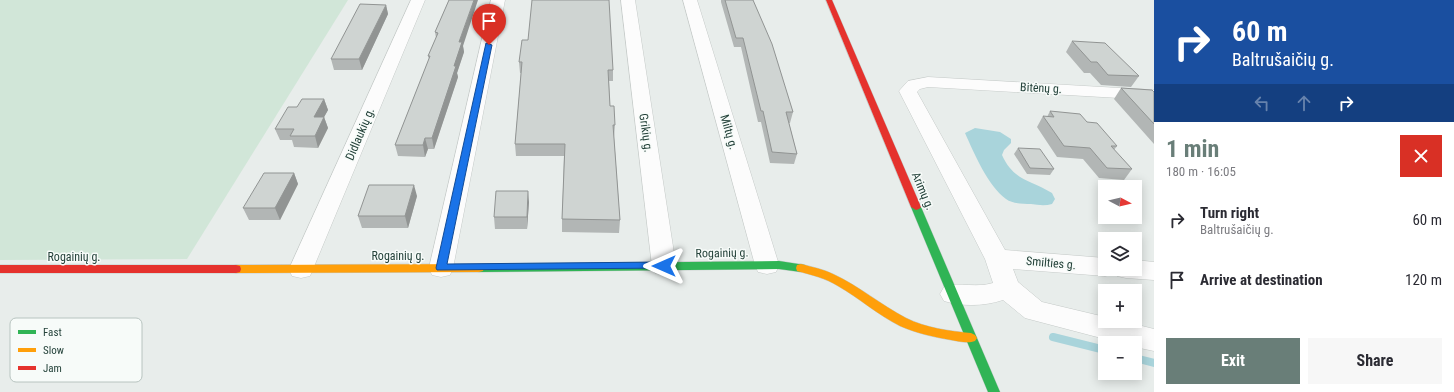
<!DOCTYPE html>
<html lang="en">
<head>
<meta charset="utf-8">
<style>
	:root { --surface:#fff; --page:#f7f7f7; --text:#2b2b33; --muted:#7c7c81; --accent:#697e78 }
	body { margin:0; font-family:"Roboto Condensed",sans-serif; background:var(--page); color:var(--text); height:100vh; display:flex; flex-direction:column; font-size:15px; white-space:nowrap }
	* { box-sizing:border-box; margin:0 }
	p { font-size:13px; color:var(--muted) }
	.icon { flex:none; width:22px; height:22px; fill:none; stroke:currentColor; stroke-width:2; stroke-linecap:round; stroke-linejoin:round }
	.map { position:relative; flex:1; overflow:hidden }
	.sheet { display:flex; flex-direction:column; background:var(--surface); width:300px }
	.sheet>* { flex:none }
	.banner { background:#1a4fa0; color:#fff; overflow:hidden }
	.needle { width:26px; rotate:97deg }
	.fabs { position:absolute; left:1098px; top:180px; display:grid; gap:8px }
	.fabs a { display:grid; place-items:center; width:44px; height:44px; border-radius:0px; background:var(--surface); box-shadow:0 2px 10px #0003; font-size:20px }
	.pin { position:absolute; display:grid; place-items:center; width:34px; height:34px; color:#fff; margin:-41px -17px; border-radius:50% 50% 50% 0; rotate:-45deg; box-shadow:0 0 4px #0007 }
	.pin .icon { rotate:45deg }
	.me { position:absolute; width:44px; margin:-22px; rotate:270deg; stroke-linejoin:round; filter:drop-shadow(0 0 3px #0008) }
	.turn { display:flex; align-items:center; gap:14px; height:84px; padding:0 12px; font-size:18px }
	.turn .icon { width:52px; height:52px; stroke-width:2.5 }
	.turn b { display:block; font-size:28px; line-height:34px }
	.lanes { display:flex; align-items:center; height:38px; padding:0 12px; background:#0003; justify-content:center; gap:20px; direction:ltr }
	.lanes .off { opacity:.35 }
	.round { display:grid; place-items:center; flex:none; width:42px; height:42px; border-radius:0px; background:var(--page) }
	.head { display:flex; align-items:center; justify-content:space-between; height:68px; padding:0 12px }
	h1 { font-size:24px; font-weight:700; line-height:30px; color:var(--accent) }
	.primary-button { display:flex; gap:8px; margin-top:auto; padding:8px 12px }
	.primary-button a { flex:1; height:46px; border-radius:0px; background:var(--accent); color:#fff; font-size:16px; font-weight:700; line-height:46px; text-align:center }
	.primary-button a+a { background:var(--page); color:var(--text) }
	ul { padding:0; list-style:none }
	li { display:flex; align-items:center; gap:12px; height:60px; padding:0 12px }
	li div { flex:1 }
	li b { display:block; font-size:15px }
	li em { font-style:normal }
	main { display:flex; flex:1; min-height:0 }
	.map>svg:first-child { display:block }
</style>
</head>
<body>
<main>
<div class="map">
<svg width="1154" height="392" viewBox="0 0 1154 392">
	<rect width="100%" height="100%" fill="#e8edeb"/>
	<path fill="#d1e6d8" d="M 0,0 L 348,0 L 187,259 L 0,260 Z"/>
	<path fill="#a9d4db" d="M 975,128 L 1000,132 L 1011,139 L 1011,143 L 1004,150 L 1002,155 C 1014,181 1029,179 1052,193 L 1055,199 L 1052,204 C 1045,206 1038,205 1031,204 C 1023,204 1013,204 1006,199 C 988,186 974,153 965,133 Z"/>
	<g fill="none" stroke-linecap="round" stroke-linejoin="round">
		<path stroke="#a9d4db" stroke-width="8" d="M 1053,337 L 1105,350
			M 1135,358 L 1154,363"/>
		<g stroke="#c5cac8" stroke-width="1">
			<path id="street" d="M 411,0 L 425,0 L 313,269 L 310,276 L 301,278 L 292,276 L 289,269 Z
				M 491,0 L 505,0 L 453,268 L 450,275 L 441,277 L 432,275 L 429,268 Z
				M 621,0 L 635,0 L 676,266 L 673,273 L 664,275 L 655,273 L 652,266 Z
				M 683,0 L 697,0 L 779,265 L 776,272 L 767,274 L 758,272 L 755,265 Z
				M 928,77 L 1154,90 L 1154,100 L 928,87 L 920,89 L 917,92 L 1005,250 L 1105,258 L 1105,269 L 1135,269 L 1135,260 L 1154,262 L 1154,280 L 1126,278 L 1117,276 L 1115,271 L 1114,274 L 1105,276 L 1013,269 L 1018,282 L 1042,302 L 1105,317 L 1105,321 L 1122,321 L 1154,329 L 1154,351 L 1135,347 L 1135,343 L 1120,343 L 1025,318 L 1003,300 C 985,306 963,307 944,301 L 940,294 L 944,287 C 960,282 977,288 993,283 L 985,259 L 899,91 L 908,81 Z"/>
		</g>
		<g stroke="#c3cbc8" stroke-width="1">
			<path id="fast" d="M 916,204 L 921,207 L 1000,392 L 988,392 L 911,207 Z
				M 779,261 L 805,265 L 806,268 L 805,271 L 801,272 L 779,269 L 479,272 L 475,271 L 474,268 L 475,265 L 479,264 Z"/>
		</g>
		<g stroke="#c3cbc8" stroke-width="1">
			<path id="slow" d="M 479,264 L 483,265 L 484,268 L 483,271 L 479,272 L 236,273 L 232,272 L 231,269 L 232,266 L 236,265 Z
				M 801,264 C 812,267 823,269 833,274 C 859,286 881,305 906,318 C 926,328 949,331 971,333 L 975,335 L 977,338 L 975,341 C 968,344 958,341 951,340 C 933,337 916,333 900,326 C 878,315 859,298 838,286 C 825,278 812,275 797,271 L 796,268 L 797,265 Z"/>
		</g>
		<g stroke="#c3cbc8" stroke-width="1">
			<path id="jam" d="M 826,0 L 832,0 L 921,207 L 919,209 L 916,210 L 911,207 Z
				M 0,265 L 236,265 L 240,266 L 241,269 L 240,272 L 236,273 L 0,273 Z"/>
		</g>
		<use href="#street" fill="#fcfcfc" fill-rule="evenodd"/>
		<use href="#fast" fill="#30b455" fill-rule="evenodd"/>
		<use href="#slow" fill="#ff9f0a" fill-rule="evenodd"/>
		<use href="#jam" fill="#e5322d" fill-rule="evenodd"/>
	</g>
	<path fill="#b2b6b5" d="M 449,0 L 463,46 L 464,52 L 457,73 L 458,77 L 434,149 L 428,149 L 425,157 L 398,156 L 395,145 L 429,59 L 428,56 L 436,38 L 435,32 Z
		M 721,0 L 753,0 L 793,112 L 790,123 L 789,123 L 797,154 L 794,164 L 770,163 L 761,122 L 758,122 L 741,47 L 734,47 L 721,2 Z
		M 386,5 L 388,14 L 362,70 L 334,70 L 331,59 Z
		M 1072,41 L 1139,76 L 1131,87 L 1101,85 L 1090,73 L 1084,73 L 1066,52 Z
		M 519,62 L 613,70 L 613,81 L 609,81 L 610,106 L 615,125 L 614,137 L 620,220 L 619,233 L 562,232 L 562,219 L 564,156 L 516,156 L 515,144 L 521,73 L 520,73 Z
		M 1121,88 L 1154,92 L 1154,144 L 1114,99 Z
		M 324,99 L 328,110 L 324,117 L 328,128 L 318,148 L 294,147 L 292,140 L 280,140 L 275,129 L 297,107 Z
		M 1050,111 L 1087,122 L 1117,146 L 1114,150 L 1132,169 L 1124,180 L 1099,178 L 1083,159 L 1057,157 L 1037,127 L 1043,116 L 1047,117 Z
		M 1018,148 L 1054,169 L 1050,175 L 1027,174 L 1014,154 Z
		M 294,173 L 298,184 L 280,220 L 249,220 L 243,208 Z
		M 417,196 L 408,228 L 362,228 L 358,216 Z
		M 529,202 L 527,229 L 495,229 L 494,217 Z"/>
	<path fill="#919493" d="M 474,0 L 478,0 L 463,46 L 464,52 L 457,73 L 458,77 L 434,149 L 432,138 L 459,42 Z
		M 386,5 L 388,14 L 362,70 L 359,59 Z
		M 324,99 L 328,110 L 318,128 L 314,117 Z
		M 324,117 L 328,128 L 318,148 L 315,136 Z
		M 425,138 L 428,149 L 425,157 L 423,145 Z
		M 294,173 L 298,184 L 280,220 L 275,208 Z
		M 414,185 L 417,196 L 408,228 L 405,216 Z
		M 528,191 L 529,202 L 527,229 L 527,217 Z"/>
	<path fill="#cfd4d2" stroke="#919493" d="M 449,0 L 474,0 L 459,42 L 462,42 L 454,66 L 456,66 L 432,138 L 425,138 L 423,145 L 395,145 L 430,56 L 428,56 L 438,33 L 435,32 Z
		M 532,0 L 609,0 L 613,70 L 608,70 L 610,106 L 614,106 L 615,125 L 613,125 L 620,220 L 562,219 L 565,144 L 515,144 L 522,62 L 519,62 L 522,40 L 528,40 Z
		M 725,0 L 753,0 L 772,44 L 793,112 L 786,112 L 797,154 L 772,152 L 763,111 L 761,111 L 743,38 L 736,38 Z
		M 360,4 L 386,5 L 359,59 L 331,59 Z
		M 1072,41 L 1105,43 L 1139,76 L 1108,75 L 1097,62 L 1091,62 Z
		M 1121,88 L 1152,90 L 1154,92 L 1154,124 Z
		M 302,99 L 324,99 L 314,117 L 324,117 L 315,136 L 290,136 L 294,129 L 275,129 L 288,107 L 297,107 Z
		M 1050,111 L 1080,114 L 1087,122 L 1097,123 L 1117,146 L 1111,146 L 1132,169 L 1107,168 L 1090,148 L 1064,146 L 1043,116 L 1054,117 Z
		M 1018,148 L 1040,149 L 1054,169 L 1030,168 Z
		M 264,173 L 294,173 L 275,208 L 243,208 Z
		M 369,185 L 414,185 L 405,216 L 358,216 Z
		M 496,191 L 528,191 L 527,217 L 494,217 Z"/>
	<path fill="#1a73e8" stroke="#114b97" d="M 486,43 L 492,45 L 447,264 L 664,262 L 668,263 L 669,266 L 668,268 L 437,270 L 436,268 Z"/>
	<g text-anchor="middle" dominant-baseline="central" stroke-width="3" stroke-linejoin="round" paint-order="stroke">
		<g font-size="12" fill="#24423a" stroke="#f7fbf9">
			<text transform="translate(1041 88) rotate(3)">Bitėnų g.</text>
			<text transform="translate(729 132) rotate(74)">Miltų g.</text>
			<text transform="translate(646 133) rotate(82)">Grikių g.</text>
			<text transform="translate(360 134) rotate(-67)">Didlaukių g.</text>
			<text transform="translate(923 191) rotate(67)">Arimų g.</text>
			<text transform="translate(722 253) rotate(-1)">Rogainių g.</text>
			<text x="398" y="256">Rogainių g.</text>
			<text x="74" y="257">Rogainių g.</text>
			<text transform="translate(1051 263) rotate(5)">Smilties g.</text>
		</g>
	</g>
	<rect x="10" y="318" width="132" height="64" rx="6" fill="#f7fbf9" stroke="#b8c4c0" stroke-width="1"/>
	<rect x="18" y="330" width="18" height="4" fill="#30b455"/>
	<rect x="18" y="348" width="18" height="4" fill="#ff9f0a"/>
	<rect x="18" y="366" width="18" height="4" fill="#e5322d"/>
	<g font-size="11" fill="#24423a">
		<text x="43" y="336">Fast</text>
		<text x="43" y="354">Slow</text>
		<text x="43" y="372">Jam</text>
	</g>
</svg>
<div class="fabs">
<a><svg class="needle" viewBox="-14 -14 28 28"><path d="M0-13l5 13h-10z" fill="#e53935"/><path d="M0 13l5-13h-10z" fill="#7c7c81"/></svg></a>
<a><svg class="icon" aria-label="layers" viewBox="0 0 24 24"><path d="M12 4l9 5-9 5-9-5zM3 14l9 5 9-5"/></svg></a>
<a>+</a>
<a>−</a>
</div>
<div class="pin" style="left:489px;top:45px;background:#d93025"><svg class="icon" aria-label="arrive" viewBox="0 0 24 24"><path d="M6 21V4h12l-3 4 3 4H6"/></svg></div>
<svg class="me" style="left:664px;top:266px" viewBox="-20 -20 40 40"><path d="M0-17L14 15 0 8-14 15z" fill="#1a73e8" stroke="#fff" stroke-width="4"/></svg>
</div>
<section class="sheet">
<div class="banner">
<div class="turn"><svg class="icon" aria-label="right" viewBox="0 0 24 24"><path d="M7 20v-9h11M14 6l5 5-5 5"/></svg><div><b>60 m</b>Baltrušaičių g.</div></div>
<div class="lanes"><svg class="icon off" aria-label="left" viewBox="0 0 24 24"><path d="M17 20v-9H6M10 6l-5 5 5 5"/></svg><svg class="icon off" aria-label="ahead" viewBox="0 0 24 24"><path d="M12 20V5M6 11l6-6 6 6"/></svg><svg class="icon" aria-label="right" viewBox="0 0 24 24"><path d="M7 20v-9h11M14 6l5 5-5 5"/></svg></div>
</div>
<div class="head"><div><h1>1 min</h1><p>180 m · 16:05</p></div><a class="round" style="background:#d93025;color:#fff"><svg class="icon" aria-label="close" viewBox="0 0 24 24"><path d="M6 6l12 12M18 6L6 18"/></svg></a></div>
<ul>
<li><svg class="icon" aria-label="right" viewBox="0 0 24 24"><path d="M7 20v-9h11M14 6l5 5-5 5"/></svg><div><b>Turn right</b><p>Baltrušaičių g.</p></div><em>60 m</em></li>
<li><svg class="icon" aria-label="arrive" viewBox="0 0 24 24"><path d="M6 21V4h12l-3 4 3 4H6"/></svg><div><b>Arrive at destination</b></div><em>120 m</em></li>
</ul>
<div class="primary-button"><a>Exit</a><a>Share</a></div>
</section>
</main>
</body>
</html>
